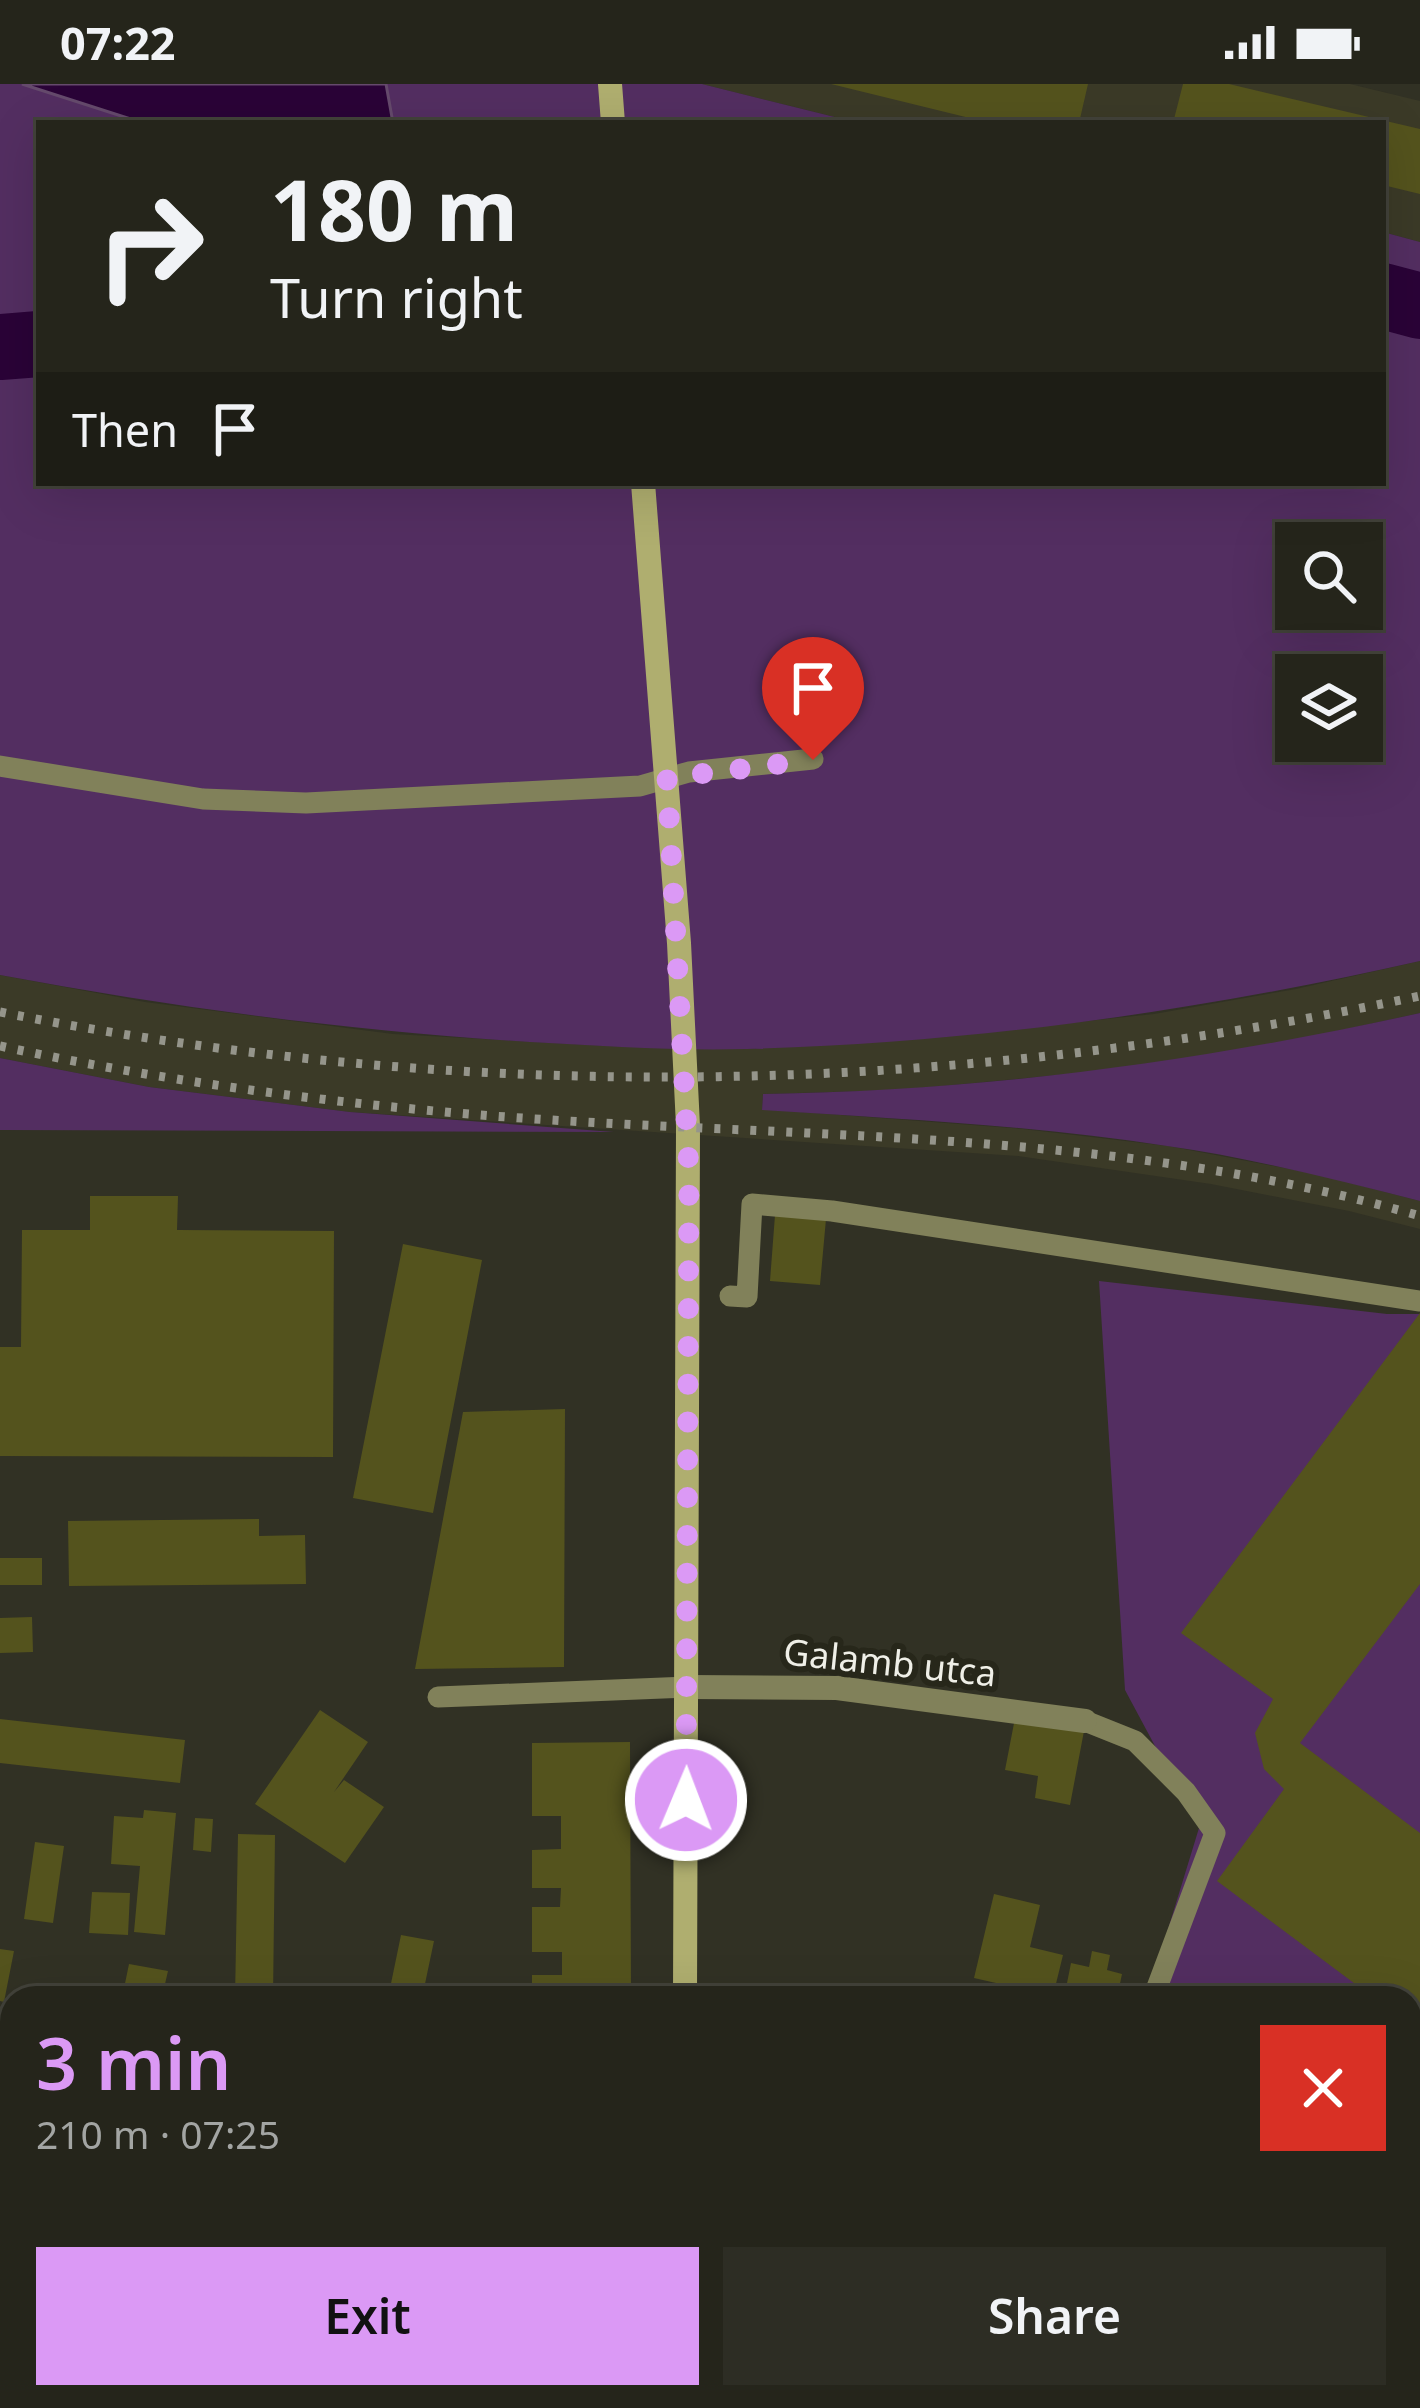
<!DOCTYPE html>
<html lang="en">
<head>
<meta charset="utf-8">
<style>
	:root { --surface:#25251b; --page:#2d2d24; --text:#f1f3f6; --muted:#a3a5a3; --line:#42423a; --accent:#db99f5 }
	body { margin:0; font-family:"Noto Sans",sans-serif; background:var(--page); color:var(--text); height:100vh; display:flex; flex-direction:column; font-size:45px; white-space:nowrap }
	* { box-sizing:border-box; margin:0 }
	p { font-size:39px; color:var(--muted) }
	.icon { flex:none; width:66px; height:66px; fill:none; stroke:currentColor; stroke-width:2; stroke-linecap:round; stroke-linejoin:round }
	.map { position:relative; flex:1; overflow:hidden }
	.sheet { position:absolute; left:0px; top:1902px; width:1422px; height:423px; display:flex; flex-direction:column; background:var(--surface); border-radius:36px 36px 0 0; box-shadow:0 12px 48px #0002,0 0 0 3px var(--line) }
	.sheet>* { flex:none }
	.hud { position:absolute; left:36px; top:36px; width:1350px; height:366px; border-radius:0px; box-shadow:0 12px 48px #0002,0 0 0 3px var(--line); background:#25251b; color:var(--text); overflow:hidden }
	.controls { position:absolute; left:1275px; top:438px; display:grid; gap:24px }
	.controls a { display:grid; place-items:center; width:108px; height:108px; border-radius:0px; background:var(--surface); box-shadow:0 12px 48px #0002,0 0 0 3px var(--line); font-size:60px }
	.pin { position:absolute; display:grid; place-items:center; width:102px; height:102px; color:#fff; margin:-123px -51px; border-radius:50% 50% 50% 0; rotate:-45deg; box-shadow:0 0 12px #0007 }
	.pin .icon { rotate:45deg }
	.me { position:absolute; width:132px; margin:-66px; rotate:1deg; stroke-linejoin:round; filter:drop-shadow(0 0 9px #0008) }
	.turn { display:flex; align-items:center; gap:42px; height:252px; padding:0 36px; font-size:54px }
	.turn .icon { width:156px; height:156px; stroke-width:2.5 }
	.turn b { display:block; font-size:84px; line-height:102px }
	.then { display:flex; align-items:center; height:114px; padding:0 36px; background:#0003; gap:24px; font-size:45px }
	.round { display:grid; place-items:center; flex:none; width:126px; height:126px; border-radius:0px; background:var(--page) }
	.head { display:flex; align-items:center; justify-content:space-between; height:204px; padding:0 36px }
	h1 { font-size:72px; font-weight:600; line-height:90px; color:var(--accent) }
	.cta { display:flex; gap:24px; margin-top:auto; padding:24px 36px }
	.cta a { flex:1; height:138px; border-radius:0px; background:var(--accent); color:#111; font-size:48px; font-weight:600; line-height:138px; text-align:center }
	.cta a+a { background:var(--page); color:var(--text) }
	.status { display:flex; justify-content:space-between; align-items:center; height:84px; padding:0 60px; background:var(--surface); direction:ltr }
	.status svg { height:33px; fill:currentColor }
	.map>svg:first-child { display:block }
</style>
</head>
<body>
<div class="status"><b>07:22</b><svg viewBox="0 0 49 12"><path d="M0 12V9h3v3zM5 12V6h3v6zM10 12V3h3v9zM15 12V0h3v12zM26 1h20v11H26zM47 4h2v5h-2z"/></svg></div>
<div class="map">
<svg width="1420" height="2324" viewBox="0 0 1420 2324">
	<rect width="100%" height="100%" fill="#313124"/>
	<path fill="#3b3a27" d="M 702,0 L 1350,0 L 1420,17 L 1420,158 L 1383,148 L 1383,39 L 859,39 Z
		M 1420,877 L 1420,929 L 1279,960 L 1151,982 L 900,1006 L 763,1010 L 762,1025 L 1023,1045 L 1168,1062 L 1316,1090 L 1420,1117 L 1420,1145 L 1349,1127 L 1211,1100 L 1018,1072 L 350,1028 L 149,1003 L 0,974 L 0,891 L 145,918 L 393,950 L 608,962 L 747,965 L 965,950 L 1154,930 L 1296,905 Z"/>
	<path fill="#532e61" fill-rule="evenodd" d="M 0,0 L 22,0 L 143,39 L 39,39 L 39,399 L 1383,399 L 1383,148 L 1420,158 L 1420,877 C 1199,927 974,959 747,965 C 675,967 602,962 530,958 C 351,947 176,924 0,891 ZM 1296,459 L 1362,459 L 1362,525 L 1296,525 ZM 1296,591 L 1362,591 L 1362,657 L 1296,657 Z
		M 386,0 L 702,0 L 859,39 L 393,39 Z
		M 1420,929 L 1420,1117 C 1337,1096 1252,1074 1167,1062 C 1034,1041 897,1035 762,1026 L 763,1010 C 985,1007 1203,977 1420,929 Z
		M 0,974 L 149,1003 L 350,1028 L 614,1048 L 0,1046 Z
		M 1099,1197 L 1387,1230 L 1420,1230 L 1420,1994 L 1410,1987 L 1410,1914 L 1147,1914 L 1199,1744 L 1125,1606 Z"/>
	<path fill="#2a0337" stroke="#654a6c" stroke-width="3" d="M 22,0 L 386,0 L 393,39 L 143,39 Z"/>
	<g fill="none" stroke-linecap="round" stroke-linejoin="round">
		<path stroke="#2a0337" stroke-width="66" d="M 1383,212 L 1420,222
			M 0,263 L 39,260"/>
	</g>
	<path fill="#54531d" d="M 831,0 L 1088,0 L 1079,39 L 990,39 Z
		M 1183,0 L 1229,0 L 1420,45 L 1420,110 L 1383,101 L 1383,39 L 1173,39 Z
		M 90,1112 L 178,1112 L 177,1146 L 334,1147 L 333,1373 L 0,1372 L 0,1263 L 21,1263 L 22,1146 L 90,1146 Z
		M 775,1131 L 826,1135 L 820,1201 L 770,1197 Z
		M 403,1160 L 482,1176 L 433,1429 L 353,1414 Z
		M 1420,1229 L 1420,1500 L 1300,1659 L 1420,1749 L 1420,1948 L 1410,1941 L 1410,1914 L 1374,1914 L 1217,1797 L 1284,1705 L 1264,1685 L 1255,1649 L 1273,1615 L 1181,1549 Z
		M 565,1325 L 564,1583 L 415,1585 L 463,1328 Z
		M 259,1435 L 259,1452 L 305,1451 L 306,1500 L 69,1502 L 68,1437 Z
		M 0,1474 L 42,1474 L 42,1501 L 0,1501 Z
		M 32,1533 L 33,1568 L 0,1569 L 0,1534 Z
		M 320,1626 L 368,1658 L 334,1708 L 344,1696 L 384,1723 L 345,1779 L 255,1720 Z
		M 1015,1634 L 1084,1647 L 1070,1721 L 1035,1714 L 1038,1692 L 1005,1686 Z
		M 0,1635 L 185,1656 L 180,1699 L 0,1679 Z
		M 630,1658 L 631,1914 L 532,1914 L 532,1891 L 562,1891 L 562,1868 L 532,1868 L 532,1823 L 560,1823 L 561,1804 L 532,1804 L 532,1766 L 561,1765 L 561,1732 L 532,1732 L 532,1659 Z
		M 144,1726 L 176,1729 L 165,1851 L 134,1848 L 140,1782 L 111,1780 L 114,1732 L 143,1734 Z
		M 195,1734 L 213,1735 L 211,1768 L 193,1766 Z
		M 238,1750 L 275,1751 L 273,1914 L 235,1914 Z
		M 35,1758 L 64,1762 L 53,1839 L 24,1835 Z
		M 92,1808 L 130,1809 L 128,1851 L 89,1849 Z
		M 994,1810 L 1040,1821 L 1030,1863 L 1063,1871 L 1053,1912 L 974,1894 Z
		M 401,1851 L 434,1857 L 422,1914 L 388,1914 Z
		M 0,1865 L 14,1867 L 4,1918 L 0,1917 Z
		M 1092,1867 L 1110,1871 L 1107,1886 L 1122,1890 L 1117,1914 L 1064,1914 L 1071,1879 L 1089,1883 Z
		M 129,1880 L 168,1887 L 165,1900 L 211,1907 L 210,1914 L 122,1914 Z
		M 2,1921 L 12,1923 L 12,1949 L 0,1947 Z
		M 1410,2197 L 1420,2199 L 1420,2324 L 1271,2324 L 1227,2315 L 1410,2313 Z
		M 41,2313 L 145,2313 L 179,2323 L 38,2324 Z
		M 429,2313 L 475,2313 L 474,2322 Z
		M 544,2313 L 617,2313 L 615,2324 L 552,2324 L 543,2322 Z
		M 967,2313 L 1099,2313 L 1097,2324 L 1027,2324 Z"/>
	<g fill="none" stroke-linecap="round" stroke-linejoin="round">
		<path stroke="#81815a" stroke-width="21" d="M 0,682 L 203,715 L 306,719 L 640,702 L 689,688 L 813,675
			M 730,1212 L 747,1213 L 752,1120 L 832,1127 L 1420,1217
			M 438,1613 L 688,1603
			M 1085,1637 L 1135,1657 L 1186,1708 L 1215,1749 L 1153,1914"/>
		<path stroke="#81815a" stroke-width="24" d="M 688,1603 L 837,1604 L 1085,1637
			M 0,2246 L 12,2250
			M 244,2313 L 286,2324
			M 750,2313 L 825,2324
			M 699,2324 L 737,2313"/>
		<path stroke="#afae6f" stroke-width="24" d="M 610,0 L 613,39
			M 643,399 L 679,859 L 688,1042 L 685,1914
			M 0,1997 L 12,1999
			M 1410,2141 L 1420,2143
			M 694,2313 L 694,2324"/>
		<path stroke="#95958b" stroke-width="9" stroke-dasharray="6 12" stroke-linecap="butt" d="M 0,928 C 471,1022 951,1012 1420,912
			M 0,962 C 162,997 328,1019 493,1032 C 803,1055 1119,1045 1420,1132"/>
	</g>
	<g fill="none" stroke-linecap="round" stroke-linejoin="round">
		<path stroke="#db99f5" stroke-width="21" stroke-dasharray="0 37.8" d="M 686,1716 L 689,1087 L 667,694 L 813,676"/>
	</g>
	<g text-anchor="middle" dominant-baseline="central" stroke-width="12" stroke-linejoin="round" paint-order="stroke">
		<g font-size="36" fill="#efefe7" stroke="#27271a">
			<text transform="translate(890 1578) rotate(6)">Galamb utca</text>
		</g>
	</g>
</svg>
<div class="controls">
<a><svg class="icon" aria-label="search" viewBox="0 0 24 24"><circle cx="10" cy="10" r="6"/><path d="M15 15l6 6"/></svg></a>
<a><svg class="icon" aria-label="layers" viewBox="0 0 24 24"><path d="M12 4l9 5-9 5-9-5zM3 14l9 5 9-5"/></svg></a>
</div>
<div class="pin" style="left:813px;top:676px;background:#d93025"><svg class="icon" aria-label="arrive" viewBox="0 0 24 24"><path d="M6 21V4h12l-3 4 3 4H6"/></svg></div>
<svg class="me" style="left:686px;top:1716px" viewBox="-20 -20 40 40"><circle r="17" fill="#db99f5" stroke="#fff" stroke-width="3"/><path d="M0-11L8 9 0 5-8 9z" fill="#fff"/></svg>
<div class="hud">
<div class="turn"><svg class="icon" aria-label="right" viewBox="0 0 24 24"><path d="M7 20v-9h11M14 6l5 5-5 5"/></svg><div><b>180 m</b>Turn right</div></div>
<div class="then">Then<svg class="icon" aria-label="arrive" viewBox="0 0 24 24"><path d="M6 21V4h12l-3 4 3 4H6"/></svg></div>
</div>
<section class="sheet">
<div class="head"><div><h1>3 min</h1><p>210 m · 07:25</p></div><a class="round" style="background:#d93025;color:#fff"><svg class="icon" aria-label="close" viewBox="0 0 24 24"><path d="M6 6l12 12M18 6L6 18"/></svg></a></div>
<div class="cta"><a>Exit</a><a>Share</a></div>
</section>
</div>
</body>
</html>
